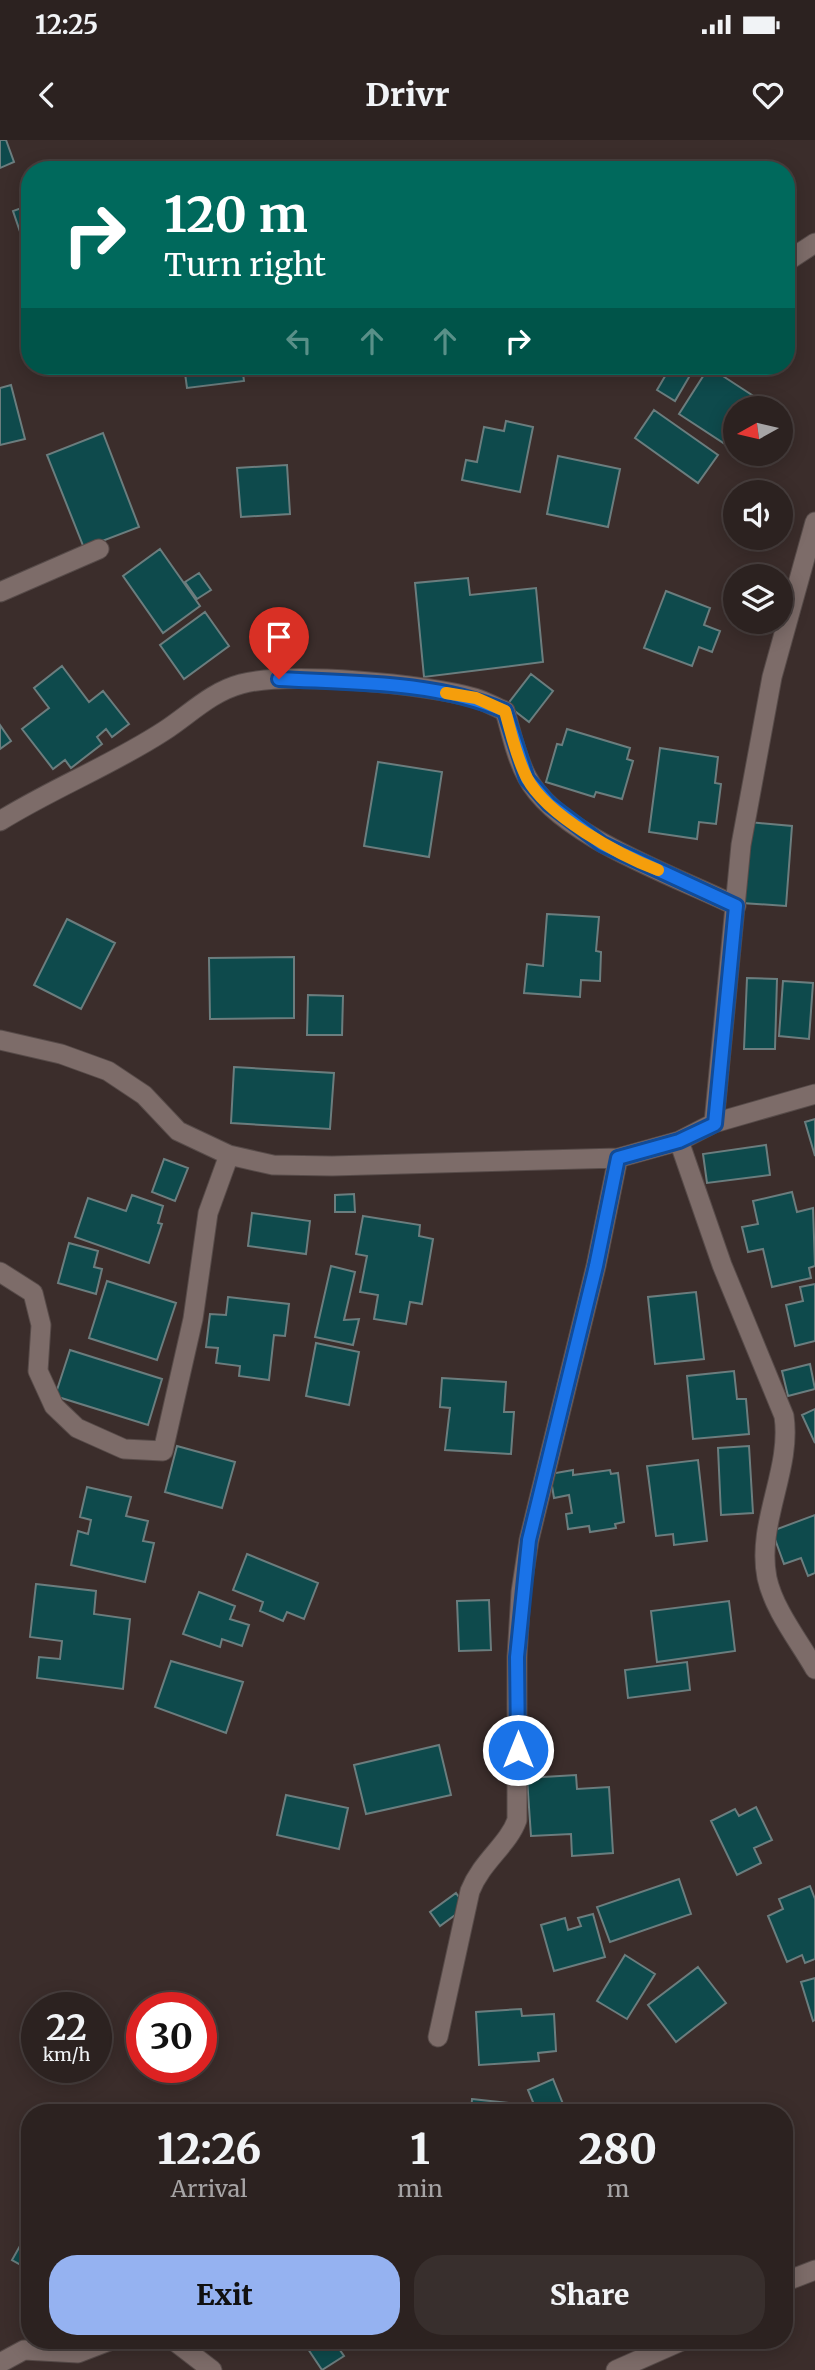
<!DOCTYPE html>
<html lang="en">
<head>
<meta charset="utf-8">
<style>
	:root { --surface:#2c2220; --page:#382f2d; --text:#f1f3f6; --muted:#a6a4a5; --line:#483f3e; --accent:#95b2f1 }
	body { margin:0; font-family:Merriweather,serif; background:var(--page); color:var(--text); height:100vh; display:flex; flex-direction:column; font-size:26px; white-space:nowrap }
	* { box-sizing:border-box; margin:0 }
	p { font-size:23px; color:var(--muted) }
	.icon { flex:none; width:38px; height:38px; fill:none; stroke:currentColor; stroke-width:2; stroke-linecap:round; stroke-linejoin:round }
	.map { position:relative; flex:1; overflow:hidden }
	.side { position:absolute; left:21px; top:1964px; width:772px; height:245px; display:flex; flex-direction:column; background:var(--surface); border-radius:28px; box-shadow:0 4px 18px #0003,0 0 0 2px var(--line) }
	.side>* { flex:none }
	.banner { position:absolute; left:21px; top:21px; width:774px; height:214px; border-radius:28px; box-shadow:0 4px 18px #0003,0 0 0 2px var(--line); background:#00695c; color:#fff; overflow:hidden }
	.needle { width:46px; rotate:262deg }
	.tools { position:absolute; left:723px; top:256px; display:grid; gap:14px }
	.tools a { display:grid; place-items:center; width:70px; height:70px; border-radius:50%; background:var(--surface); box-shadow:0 4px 18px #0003,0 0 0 2px var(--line); font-size:35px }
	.speed { position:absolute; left:21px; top:1852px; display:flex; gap:14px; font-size:35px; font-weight:700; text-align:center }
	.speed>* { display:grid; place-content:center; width:91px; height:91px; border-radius:50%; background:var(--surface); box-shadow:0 4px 18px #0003,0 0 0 2px var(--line); line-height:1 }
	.speed small { font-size:18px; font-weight:400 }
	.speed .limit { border:10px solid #d22; background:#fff; color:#111 }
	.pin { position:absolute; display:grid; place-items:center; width:60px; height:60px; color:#fff; margin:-72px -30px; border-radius:50% 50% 50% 0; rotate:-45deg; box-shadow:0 0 7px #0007 }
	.pin .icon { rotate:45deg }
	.me { position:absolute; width:77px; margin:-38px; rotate:0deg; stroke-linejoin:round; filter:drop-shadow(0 0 5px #0008) }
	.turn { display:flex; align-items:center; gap:24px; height:147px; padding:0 28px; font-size:32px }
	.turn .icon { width:91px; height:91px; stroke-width:2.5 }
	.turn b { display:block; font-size:49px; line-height:60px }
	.lanes { display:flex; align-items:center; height:66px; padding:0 28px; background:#0003; justify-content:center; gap:35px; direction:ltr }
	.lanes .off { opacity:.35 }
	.eta { display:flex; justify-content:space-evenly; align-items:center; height:119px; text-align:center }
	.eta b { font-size:42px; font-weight:800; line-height:49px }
	.cta { display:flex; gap:14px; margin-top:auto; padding:14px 28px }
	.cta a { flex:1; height:80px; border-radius:28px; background:var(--accent); color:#111; font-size:28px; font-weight:800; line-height:80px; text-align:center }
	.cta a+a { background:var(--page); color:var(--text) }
	.status { display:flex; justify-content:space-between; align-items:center; height:49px; padding:0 35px; background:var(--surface); direction:ltr }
	.status svg { height:19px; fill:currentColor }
	header { display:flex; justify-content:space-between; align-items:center; height:91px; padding:0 28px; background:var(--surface); font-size:32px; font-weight:800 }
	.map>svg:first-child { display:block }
</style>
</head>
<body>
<div class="status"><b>12:25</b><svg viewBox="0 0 49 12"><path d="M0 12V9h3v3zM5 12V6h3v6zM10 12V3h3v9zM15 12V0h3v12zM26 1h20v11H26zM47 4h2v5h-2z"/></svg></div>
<header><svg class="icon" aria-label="back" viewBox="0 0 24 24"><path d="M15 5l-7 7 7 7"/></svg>Drivr<svg class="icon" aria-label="heart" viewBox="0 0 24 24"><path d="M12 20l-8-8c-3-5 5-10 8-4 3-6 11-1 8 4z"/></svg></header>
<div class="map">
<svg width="815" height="2230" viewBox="0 0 815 2230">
	<rect width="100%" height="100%" fill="#3b2d2b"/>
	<path fill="#0e4a4c" stroke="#6b7d7e" stroke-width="2" d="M 0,0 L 6,0 L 14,22 L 0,28 Z
		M 30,65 L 30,121 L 13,71 Z
		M 184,226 L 242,226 L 244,241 L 187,248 Z
		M 671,226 L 680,226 L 692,232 L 675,261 L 657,250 Z
		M 709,227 L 755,257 L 748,268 L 735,268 L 735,288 L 725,304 L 679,274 Z
		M 11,245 L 25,299 L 0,305 L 0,248 Z
		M 654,270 L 718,315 L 698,343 L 635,298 Z
		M 506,281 L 533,287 L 520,352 L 462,340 L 466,320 L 477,322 L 484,287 L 504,291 Z
		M 103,293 L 139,387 L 84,408 L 47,315 Z
		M 558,316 L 620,329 L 608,387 L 547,374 Z
		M 287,325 L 290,374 L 241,377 L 237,328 Z
		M 160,409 L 200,466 L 163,493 L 123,436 Z
		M 199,433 L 211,450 L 197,459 L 185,442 Z
		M 468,438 L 470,455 L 536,448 L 543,522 L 424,537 L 415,443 Z
		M 666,451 L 710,468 L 704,485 L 720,491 L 712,512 L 699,507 L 692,526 L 644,508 Z
		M 205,472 L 229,506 L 184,539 L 160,505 Z
		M 62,526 L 89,562 L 103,551 L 129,584 L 112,597 L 106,589 L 97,597 L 102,604 L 71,628 L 65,620 L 53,629 L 22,589 L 49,568 L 34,548 Z
		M 531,534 L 553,551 L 529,582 L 507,565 Z
		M 0,585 L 11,601 L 0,609 Z
		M 567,589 L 630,608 L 627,619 L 633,621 L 622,659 L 596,652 L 594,657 L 546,642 L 557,604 L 562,605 Z
		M 660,608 L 718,617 L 715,643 L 721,644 L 716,684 L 699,682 L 697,699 L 649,692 Z
		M 378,622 L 442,632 L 429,717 L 364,706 Z
		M 749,682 L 792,686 L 786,766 L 742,763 Z
		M 547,774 L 599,777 L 596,811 L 601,812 L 600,841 L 581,840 L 580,857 L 524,853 L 527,824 L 543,826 Z
		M 67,779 L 115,803 L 81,869 L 34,845 Z
		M 294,817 L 294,878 L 210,879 L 209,818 Z
		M 747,838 L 777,839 L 775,909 L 744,909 Z
		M 783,841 L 813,843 L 809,899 L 779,896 Z
		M 308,855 L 343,856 L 342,895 L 307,895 Z
		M 234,927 L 334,933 L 330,989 L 231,983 Z
		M 815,979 L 815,1016 L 805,982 Z
		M 766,1005 L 770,1035 L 707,1043 L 703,1014 Z
		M 164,1019 L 188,1028 L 175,1061 L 152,1052 Z
		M 792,1052 L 797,1072 L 813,1068 L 815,1126 L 809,1128 L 811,1138 L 772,1147 L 763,1109 L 748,1112 L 742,1087 L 758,1084 L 753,1061 Z
		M 354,1054 L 355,1072 L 335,1072 L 335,1055 Z
		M 132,1055 L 163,1066 L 158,1083 L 162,1084 L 149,1123 L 75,1097 L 88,1058 L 126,1071 Z
		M 252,1073 L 310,1081 L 306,1114 L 248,1106 Z
		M 363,1076 L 420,1085 L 419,1096 L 433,1099 L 422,1164 L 410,1162 L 406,1184 L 374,1179 L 378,1155 L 360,1152 L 367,1116 L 356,1114 Z
		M 69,1103 L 98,1111 L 94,1127 L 102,1129 L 96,1154 L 58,1143 Z
		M 331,1126 L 355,1132 L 344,1180 L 359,1179 L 353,1205 L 315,1197 Z
		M 107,1141 L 176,1163 L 157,1220 L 89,1198 Z
		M 815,1144 L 815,1201 L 795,1206 L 786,1165 L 803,1161 L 800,1147 Z
		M 696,1152 L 704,1219 L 655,1224 L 648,1157 Z
		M 228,1157 L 289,1164 L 285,1196 L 274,1195 L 269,1240 L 239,1236 L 240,1226 L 216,1223 L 218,1208 L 206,1207 L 210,1174 L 226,1175 Z
		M 316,1203 L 359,1212 L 349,1265 L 306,1256 Z
		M 70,1210 L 162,1239 L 148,1285 L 55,1256 Z
		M 810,1224 L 815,1249 L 788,1256 L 782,1231 Z
		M 734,1231 L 737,1259 L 746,1259 L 749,1294 L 693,1299 L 687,1236 Z
		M 442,1238 L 506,1242 L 504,1272 L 514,1272 L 511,1314 L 445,1310 L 450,1268 L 440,1267 Z
		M 815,1269 L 815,1303 L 802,1275 Z
		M 177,1306 L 235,1322 L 222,1368 L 165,1352 Z
		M 749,1306 L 753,1373 L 721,1375 L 718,1308 Z
		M 698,1320 L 707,1401 L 674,1405 L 673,1394 L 656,1396 L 647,1326 Z
		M 573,1330 L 573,1335 L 610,1330 L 611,1334 L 618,1333 L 624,1382 L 615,1384 L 616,1388 L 590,1392 L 589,1386 L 568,1389 L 566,1374 L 572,1373 L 569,1355 L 554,1358 L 550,1334 Z
		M 87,1347 L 131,1357 L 126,1376 L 148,1381 L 143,1401 L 154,1403 L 145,1442 L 71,1425 L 78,1391 L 88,1394 L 91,1380 L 80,1377 Z
		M 815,1375 L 815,1433 L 808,1436 L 801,1418 L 784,1424 L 772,1391 Z
		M 247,1414 L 318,1443 L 304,1479 L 287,1472 L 283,1481 L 260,1471 L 263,1462 L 233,1450 Z
		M 36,1444 L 96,1451 L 94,1474 L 130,1479 L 123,1549 L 37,1538 L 39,1517 L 60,1519 L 62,1501 L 30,1497 Z
		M 199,1452 L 235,1466 L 230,1479 L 249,1485 L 242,1506 L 222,1499 L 220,1507 L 183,1494 Z
		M 489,1460 L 491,1510 L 459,1511 L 457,1461 Z
		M 729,1461 L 735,1511 L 657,1522 L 651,1471 Z
		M 171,1521 L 243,1542 L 226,1593 L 155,1567 Z
		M 687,1522 L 690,1550 L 628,1558 L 625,1530 Z
		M 439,1605 L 451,1655 L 366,1674 L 354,1625 Z
		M 576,1635 L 577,1649 L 609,1647 L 613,1713 L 572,1716 L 571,1694 L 531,1696 L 527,1638 Z
		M 286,1655 L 348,1668 L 339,1709 L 277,1695 Z
		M 756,1667 L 772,1700 L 754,1708 L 761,1723 L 737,1735 L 711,1681 L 735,1669 L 739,1676 Z
		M 679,1739 L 691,1774 L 610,1802 L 597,1767 Z
		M 810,1746 L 815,1759 L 815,1819 L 805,1823 L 802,1815 L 787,1822 L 768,1776 L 783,1769 L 779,1759 Z
		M 456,1753 L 466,1767 L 440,1786 L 430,1772 Z
		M 593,1774 L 605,1817 L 554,1831 L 541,1785 L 565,1778 L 568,1790 L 581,1786 L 578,1778 Z
		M 625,1815 L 655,1834 L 627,1879 L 597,1861 Z
		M 698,1827 L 726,1863 L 676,1902 L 648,1865 Z
		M 815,1838 L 815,1880 L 813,1881 L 801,1842 Z
		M 521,1869 L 522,1876 L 554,1874 L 556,1911 L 538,1913 L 539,1921 L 479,1925 L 476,1872 Z
		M 553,1939 L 565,1969 L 537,1972 L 528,1950 Z
		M 472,1959 L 508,1963 L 508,1972 L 471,1972 Z
		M 30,2088 L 30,2130 L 12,2120 Z
		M 302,2200 L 333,2200 L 344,2216 L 322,2230 Z"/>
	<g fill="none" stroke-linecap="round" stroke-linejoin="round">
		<g stroke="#574b49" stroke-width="21">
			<path id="minor" d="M 786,122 L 815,103
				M 0,452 L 99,409
				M 0,681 C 53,648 112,625 164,591 C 190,574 211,552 241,544 C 289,531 427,544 475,558 C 485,561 495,567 505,571 C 511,592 516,617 527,637 C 557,696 678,737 736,766
				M 0,900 L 61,914 L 108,931 L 144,955 L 178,991 L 229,1015 L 273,1025 L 332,1026 L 618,1018 L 679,1001 L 714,983 L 815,954
				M 714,983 L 741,705 L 772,537 L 815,382
				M 679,1001 L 722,1125 L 784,1276 C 792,1330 756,1383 767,1438 C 774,1470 799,1501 815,1529
				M 0,1132 L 33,1153 L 41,1185 L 38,1231 L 54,1266 L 77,1288 L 124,1309 L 163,1311 L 193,1179 L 208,1073 L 229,1015
				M 438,1897 L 470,1751 C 482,1721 508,1705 517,1680 L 517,1517 L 521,1452 L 529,1400 L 596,1126 L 618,1018
				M 784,2142 L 815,2130
				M 173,2200 L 212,2230
				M 0,2223 L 24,2210 L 78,2213 L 112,2200
				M 616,2230 L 684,2200"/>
		</g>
		<use href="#minor" stroke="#7d6c69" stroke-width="19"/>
	</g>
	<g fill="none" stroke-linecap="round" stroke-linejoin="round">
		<g stroke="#114b97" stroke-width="18">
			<path id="route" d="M 279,539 C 354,543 435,541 505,571 L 527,639 L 549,664 L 602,704 L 736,766 L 715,984 L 679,1001 L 618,1018 L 596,1126 L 529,1400 L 517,1517 L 518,1610"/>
		</g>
		<use href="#route" stroke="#1a73e8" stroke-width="12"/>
		<path stroke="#f59e0b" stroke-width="12" d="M 446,553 L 476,558 L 505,571 C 511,592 516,617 527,638 C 547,676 619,715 658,730"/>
	</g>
</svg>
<div class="tools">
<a><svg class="needle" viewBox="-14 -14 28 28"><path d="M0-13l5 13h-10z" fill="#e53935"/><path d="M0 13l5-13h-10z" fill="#a6a4a5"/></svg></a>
<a><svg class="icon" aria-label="sound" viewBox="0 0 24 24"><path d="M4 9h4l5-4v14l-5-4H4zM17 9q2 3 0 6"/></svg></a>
<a><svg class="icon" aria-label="layers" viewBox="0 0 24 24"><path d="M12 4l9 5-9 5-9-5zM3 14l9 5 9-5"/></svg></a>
</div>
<div class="speed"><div>22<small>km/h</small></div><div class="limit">30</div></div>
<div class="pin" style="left:279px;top:539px;background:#d93025"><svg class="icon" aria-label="arrive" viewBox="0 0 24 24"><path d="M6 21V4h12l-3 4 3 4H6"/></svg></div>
<svg class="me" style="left:518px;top:1610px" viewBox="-20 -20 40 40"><circle r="17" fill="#1a73e8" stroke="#fff" stroke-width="3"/><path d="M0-11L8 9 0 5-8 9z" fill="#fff"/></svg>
<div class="banner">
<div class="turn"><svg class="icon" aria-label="right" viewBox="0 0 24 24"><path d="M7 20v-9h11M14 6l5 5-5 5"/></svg><div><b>120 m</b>Turn right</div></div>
<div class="lanes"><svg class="icon off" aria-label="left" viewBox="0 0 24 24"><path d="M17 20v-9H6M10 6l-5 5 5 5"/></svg><svg class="icon off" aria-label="ahead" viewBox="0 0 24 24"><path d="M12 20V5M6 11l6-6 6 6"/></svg><svg class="icon off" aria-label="ahead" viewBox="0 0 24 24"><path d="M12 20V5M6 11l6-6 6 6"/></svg><svg class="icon" aria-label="right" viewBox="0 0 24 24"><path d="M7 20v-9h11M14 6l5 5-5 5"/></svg></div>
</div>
<section class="side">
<div class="eta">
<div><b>12:26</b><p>Arrival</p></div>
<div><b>1</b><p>min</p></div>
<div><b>280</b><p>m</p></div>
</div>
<div class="cta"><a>Exit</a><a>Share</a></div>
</section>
</div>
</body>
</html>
